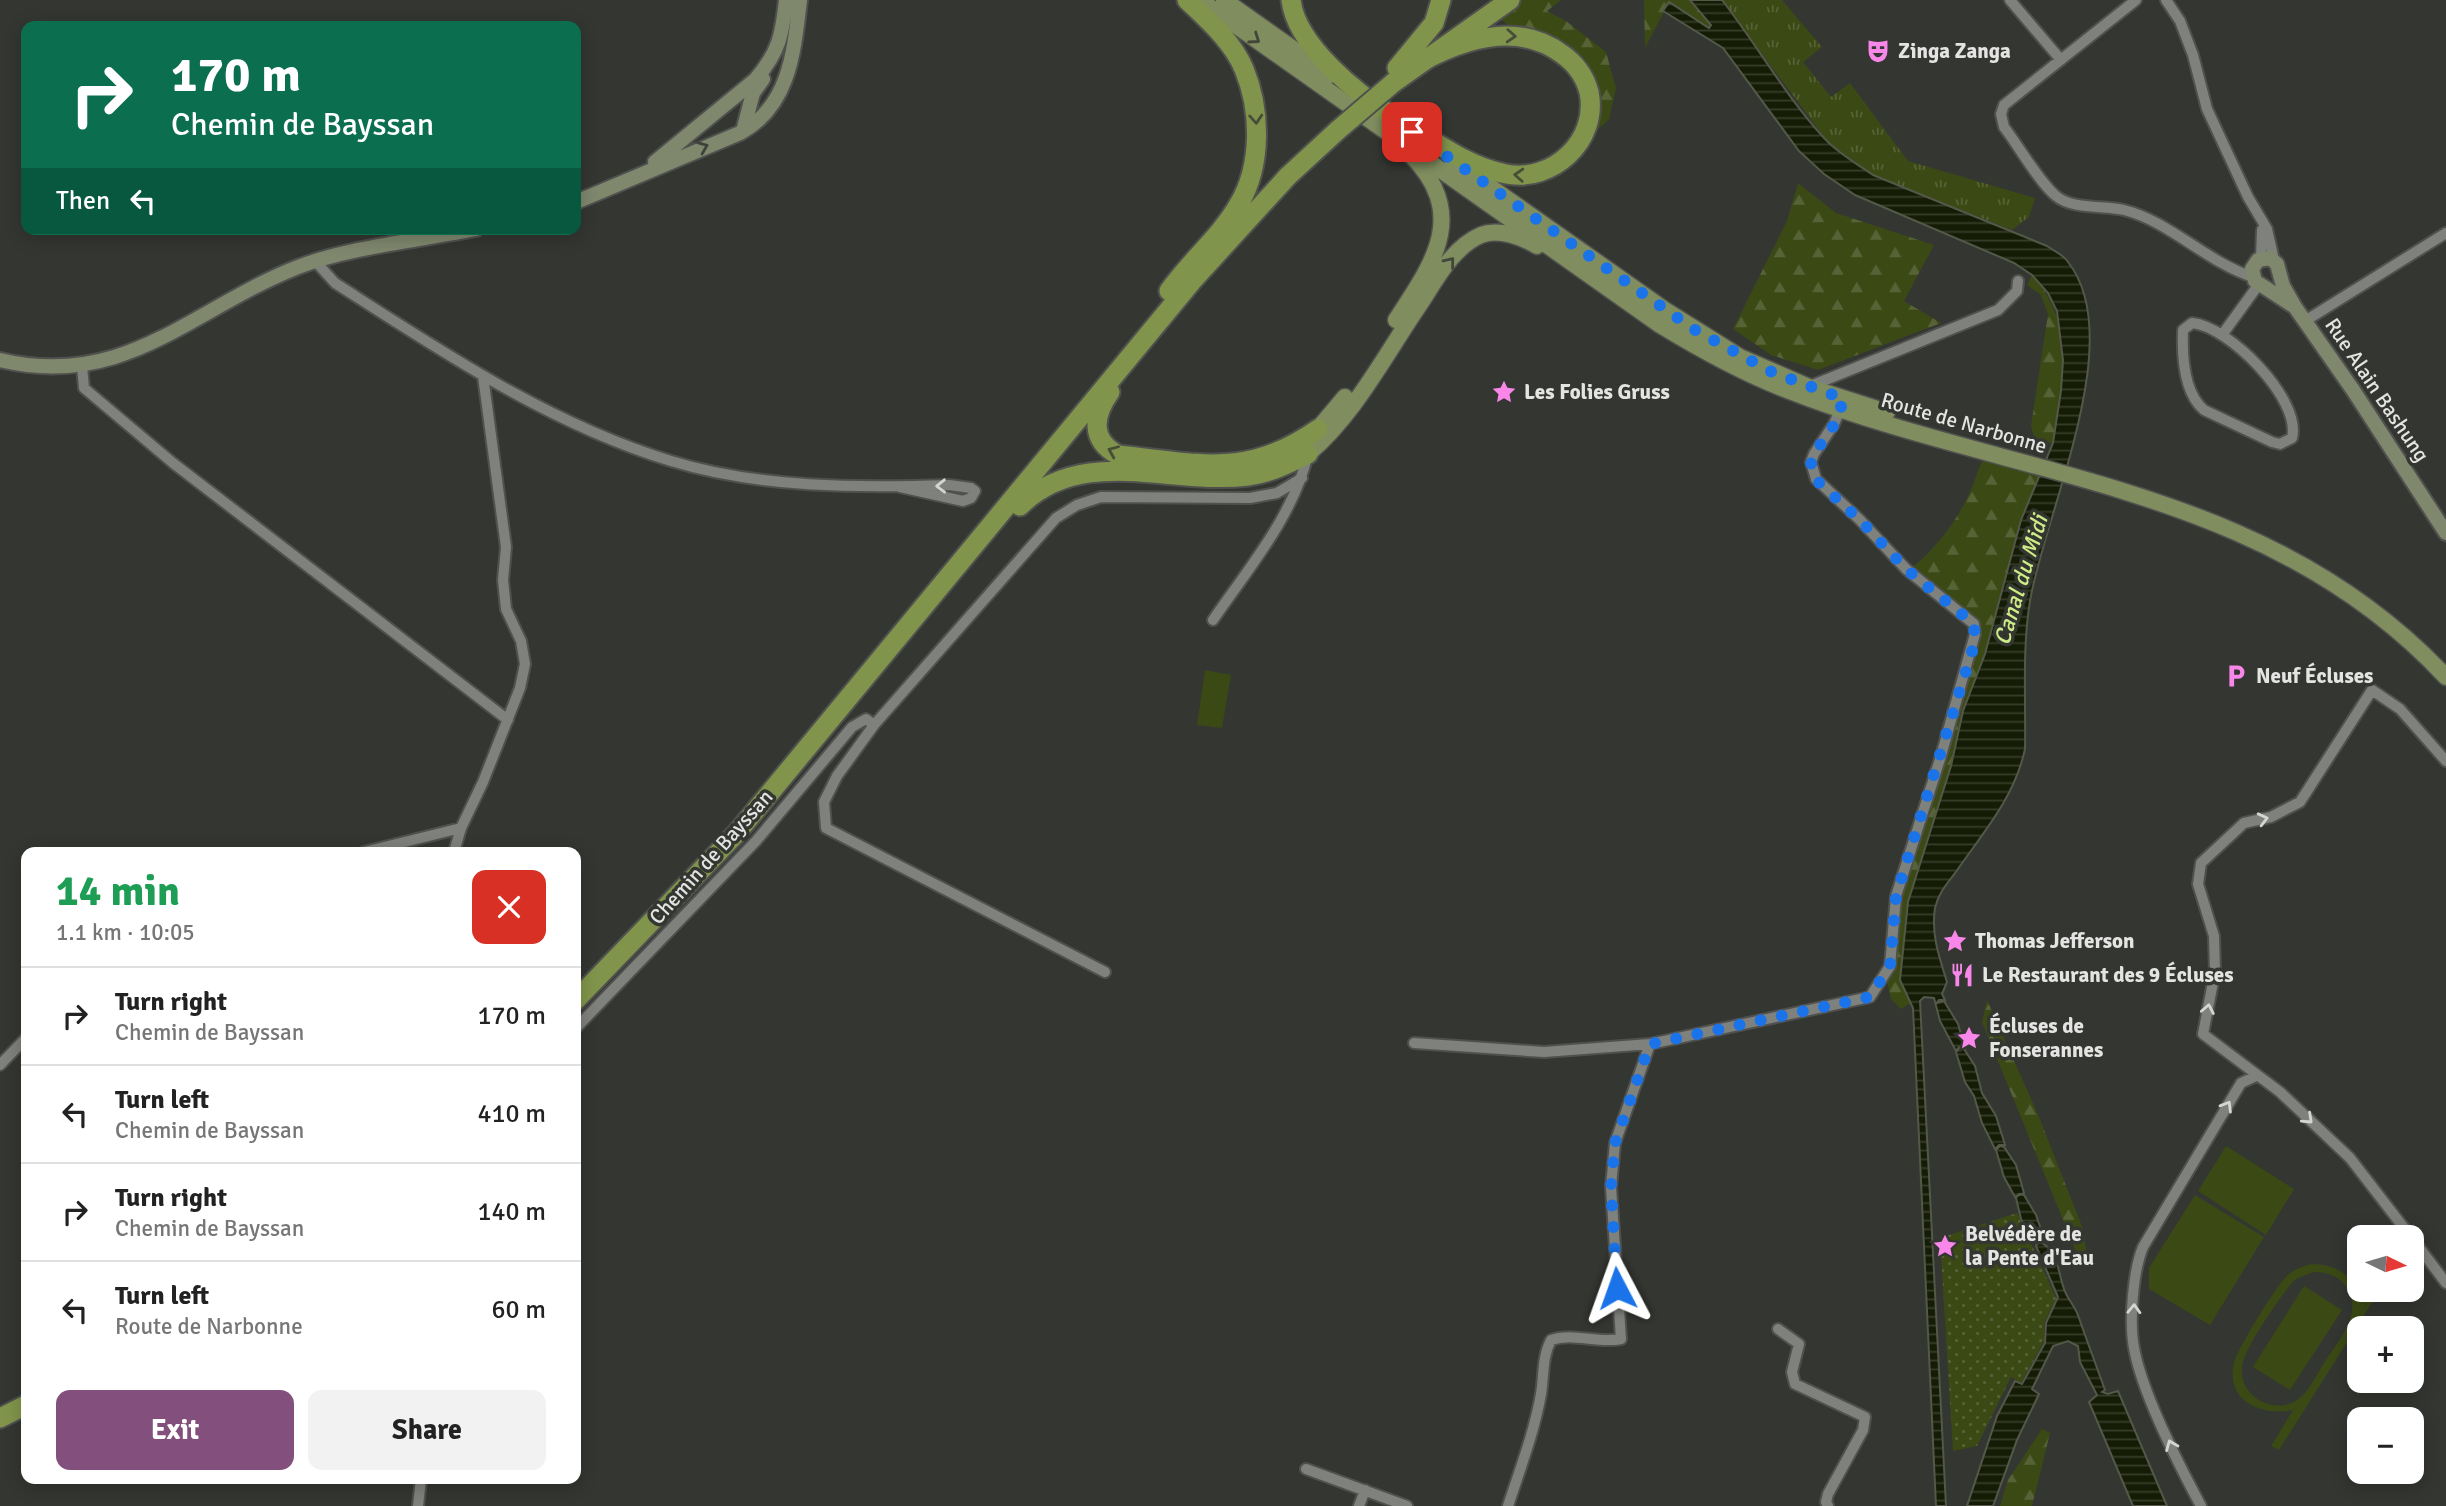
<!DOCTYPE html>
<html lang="en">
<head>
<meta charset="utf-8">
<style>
	:root { --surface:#fff; --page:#f2f2f2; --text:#222; --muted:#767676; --line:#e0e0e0; --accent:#834f7c }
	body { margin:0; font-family:Signika,sans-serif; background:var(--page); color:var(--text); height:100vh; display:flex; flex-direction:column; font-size:26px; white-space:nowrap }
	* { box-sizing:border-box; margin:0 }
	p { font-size:23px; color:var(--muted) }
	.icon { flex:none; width:38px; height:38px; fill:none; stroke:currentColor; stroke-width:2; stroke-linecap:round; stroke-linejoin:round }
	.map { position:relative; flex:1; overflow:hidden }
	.sheet { position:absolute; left:21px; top:847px; width:560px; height:637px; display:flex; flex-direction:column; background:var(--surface); border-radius:14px; box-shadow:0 4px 18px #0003 }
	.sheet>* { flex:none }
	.top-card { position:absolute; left:21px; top:21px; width:560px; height:214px; border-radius:14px; box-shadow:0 4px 18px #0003; background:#0b6e4f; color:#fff; overflow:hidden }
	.needle { width:46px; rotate:95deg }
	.fabs { position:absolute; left:2347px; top:1225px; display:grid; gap:14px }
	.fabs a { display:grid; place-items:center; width:77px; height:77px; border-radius:14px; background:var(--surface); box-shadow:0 4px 18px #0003; font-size:35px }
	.pin { position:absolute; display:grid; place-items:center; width:60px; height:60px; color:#fff; margin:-30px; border-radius:14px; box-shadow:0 4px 10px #0006 }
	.me { position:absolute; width:77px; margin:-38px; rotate:356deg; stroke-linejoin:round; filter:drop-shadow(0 0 5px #0008) }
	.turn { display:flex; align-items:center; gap:24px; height:147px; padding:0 35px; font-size:32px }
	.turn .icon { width:91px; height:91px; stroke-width:2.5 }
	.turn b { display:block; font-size:49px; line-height:60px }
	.then { display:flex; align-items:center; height:66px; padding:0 35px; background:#0003; gap:14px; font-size:26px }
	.round { display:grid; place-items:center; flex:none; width:74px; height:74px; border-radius:14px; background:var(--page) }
	.headline { display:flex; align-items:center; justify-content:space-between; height:119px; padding:0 35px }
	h1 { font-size:42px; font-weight:800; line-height:52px; color:#1e9e55 }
	.primary-button { display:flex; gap:14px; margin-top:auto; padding:14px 35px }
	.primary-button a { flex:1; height:80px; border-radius:14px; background:var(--accent); color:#fff; font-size:28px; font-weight:800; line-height:80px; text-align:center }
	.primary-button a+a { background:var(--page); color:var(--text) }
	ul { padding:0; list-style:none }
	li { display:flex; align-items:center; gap:21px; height:98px; padding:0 35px; border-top:2px solid var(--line) }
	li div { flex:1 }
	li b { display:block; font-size:26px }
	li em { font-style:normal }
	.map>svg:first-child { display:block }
</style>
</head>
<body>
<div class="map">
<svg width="2446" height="1506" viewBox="0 0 2446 1506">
	<defs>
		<pattern id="grass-tufts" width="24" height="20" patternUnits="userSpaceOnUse" patternTransform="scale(1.75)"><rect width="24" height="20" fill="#3b4915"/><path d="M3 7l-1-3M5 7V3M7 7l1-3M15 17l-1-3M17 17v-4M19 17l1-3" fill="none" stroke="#576337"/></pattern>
		<pattern id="forest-firs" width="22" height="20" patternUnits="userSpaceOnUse" patternTransform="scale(1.75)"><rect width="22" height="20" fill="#3b4915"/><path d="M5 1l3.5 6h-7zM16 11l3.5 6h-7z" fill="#576337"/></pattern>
		<pattern id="park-dots" width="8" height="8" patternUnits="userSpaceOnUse" patternTransform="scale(1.75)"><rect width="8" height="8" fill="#3b4915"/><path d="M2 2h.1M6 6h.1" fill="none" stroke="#576337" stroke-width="1.8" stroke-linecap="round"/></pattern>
		<pattern id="water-rules" width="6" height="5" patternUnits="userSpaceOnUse" patternTransform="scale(1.75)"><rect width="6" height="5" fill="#151c05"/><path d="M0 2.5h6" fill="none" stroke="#373d29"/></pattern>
	</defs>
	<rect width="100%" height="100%" fill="#343632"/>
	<path fill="url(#grass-tufts)" d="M 1722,0 L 1782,0 L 1822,47 L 1803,62 L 1831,97 L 1850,83 L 1908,161 L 2035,198 L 2029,217 L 2012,230 L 1873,175 L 1827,141 Z"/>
	<path fill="url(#forest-firs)" d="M 1517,0 L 1561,0 L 1547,11 L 1566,21 L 1606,52 L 1616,88 L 1609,119 L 1595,132 L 1595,93 L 1584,58 L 1551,38 L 1510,27 L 1496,15 Z
		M 1644,0 L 1690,0 L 1711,25 L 1709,28 L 1669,2 L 1645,48 Z
		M 1798,183 L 1836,213 L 1934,245 L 1904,301 L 1941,323 L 1818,370 L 1771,355 L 1733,329 L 1787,221 Z
		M 2032,275 C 2077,325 2062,382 2053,443 L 2035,440 L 2031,426 L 2048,314 L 2041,295 L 2027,285 Z
		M 1989,452 L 2030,464 L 2040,478 L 2021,520 L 1985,654 L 1963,711 L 1951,766 L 1908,902 L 1900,981 L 1911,1003 L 1901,1009 L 1891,999 L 1886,976 L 1893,915 L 1974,624 L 1908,571 C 1935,550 1960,518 1972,487 C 1978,473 1979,464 1989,452 Z
		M 1987,1000 L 2039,1117 L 2083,1229 L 2087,1255 L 2082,1266 L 1982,1022 Z
		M 2042,1429 L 2050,1433 L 2032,1506 L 2000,1506 L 2008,1480 Z"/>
	<path fill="url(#park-dots)" d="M 2017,1213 L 2056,1298 L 2044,1323 L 2044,1341 L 2021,1383 L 2011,1377 L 1977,1446 L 1953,1451 L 1940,1238 Z"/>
	<path fill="#3b4915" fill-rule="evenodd" d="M 1205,670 L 1231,675 L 1222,728 L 1197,725 Z
		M 2226,1146 L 2294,1189 L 2266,1235 L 2198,1191 Z
		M 2195,1195 L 2264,1237 L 2210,1325 L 2149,1289 L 2149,1268 Z
		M 2312,1264 C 2337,1264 2356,1277 2361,1302 L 2370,1290 L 2378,1293 L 2279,1450 L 2271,1446 L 2293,1410 C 2263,1416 2225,1402 2234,1363 C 2237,1350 2277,1284 2288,1275 C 2295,1269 2303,1266 2312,1264 ZM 2314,1272 C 2325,1272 2336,1275 2343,1283 C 2366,1309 2341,1337 2326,1360 C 2316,1375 2307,1398 2289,1404 C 2265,1411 2239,1392 2242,1367 C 2243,1350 2279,1299 2291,1284 C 2296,1277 2306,1275 2314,1272 Z
		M 2304,1286 L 2342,1310 L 2290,1390 L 2253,1367 Z"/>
	<path fill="url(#water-rules)" stroke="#535848" stroke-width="2" d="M 1690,0 L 1722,0 C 1757,45 1786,97 1825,139 C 1838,153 1857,164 1873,175 L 2047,246 C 2054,251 2064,255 2068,262 C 2129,339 2044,515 2030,601 C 2022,649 2026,700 2025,749 C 2015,795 1987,828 1960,866 C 1951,880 1939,890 1935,908 C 1931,934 1939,957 1947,982 L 1942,994 L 1945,1000 L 1939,1000 L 1937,1003 L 1944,1001 L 1958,1024 L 1965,1048 L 1959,1047 L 1956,1051 L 1940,1021 L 1934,998 L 1924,997 L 1920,1001 L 1946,1506 L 1936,1506 L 1913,1008 L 1900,980 L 1908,902 L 1951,766 L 1963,711 L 1985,654 L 2021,520 L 2053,443 L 2061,391 L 2063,360 L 2057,311 L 2048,293 L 2032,275 L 2014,263 L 1855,195 L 1824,174 L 1799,151 L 1723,48 L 1663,11 L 1669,2 L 1709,28 L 1711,25 Z
		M 1960,1048 L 1964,1049 L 1975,1066 L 1982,1093 L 1996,1116 L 2005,1145 L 1999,1145 L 1995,1149 L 1982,1123 L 1974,1096 L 1965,1082 L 1956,1052 Z
		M 2000,1146 L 2004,1147 L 2016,1165 L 2024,1193 L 2015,1197 L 2004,1177 L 1996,1150 Z
		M 2019,1194 L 2024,1195 L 2036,1215 L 2045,1241 L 2034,1243 L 2021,1219 L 2016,1198 Z
		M 2039,1242 C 2058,1248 2058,1273 2064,1289 C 2067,1299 2076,1307 2079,1318 C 2087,1341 2096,1365 2105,1390 L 2102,1392 L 2108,1394 L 2118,1391 L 2167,1506 L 2133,1506 L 2089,1402 L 2097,1395 L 2080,1362 L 2078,1346 L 2068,1341 L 2053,1346 L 2032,1389 L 2039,1394 L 2017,1440 L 1993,1506 L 1967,1506 L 1997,1416 L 2015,1381 L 2022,1384 L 2045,1343 L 2046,1323 L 2058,1297 L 2036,1246 Z"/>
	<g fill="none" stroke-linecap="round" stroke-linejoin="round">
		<g stroke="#50514e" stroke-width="14">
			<path id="street" d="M 2010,0 L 2061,60
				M 2136,0 L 2004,105 L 2001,114 L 2004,127 C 2018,145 2039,182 2056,196 C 2073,210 2104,205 2124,210 C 2169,221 2208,263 2253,277
				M 2166,0 L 2180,21 L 2193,55 L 2207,109 L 2248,197 L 2267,229 L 2274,260
				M 2261,259 L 2262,230
				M 316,262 L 335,283 C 441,351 549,424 671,461 C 759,488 858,488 949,485 L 971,488 L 975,491 L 971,498 L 963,501 L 900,487
				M 2305,321 L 2446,233
				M 2192,323 C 2229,326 2302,400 2292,438 L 2280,444 L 2272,442 L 2204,410 C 2184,393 2182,355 2183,330 Z
				M 2222,335 L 2259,284
				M 82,366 L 84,388 L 173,463 L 508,720
				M 1808,387 L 1998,310 L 2017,291 L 2018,281
				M 1213,620 C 1248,569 1294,515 1308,454
				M 364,852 L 461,828
				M 454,852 L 461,828 L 483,782 L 520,688 L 525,664 L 521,641 L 506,609 L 503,580 L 506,547 L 483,376
				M 1105,972 L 826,828 L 824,802 L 837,776 L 874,725 L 1056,518 L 1077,505 L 1101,497 L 1250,498 L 1277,493 L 1302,478
				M 576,1028 L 756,841 L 852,727 L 866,719 L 874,725
				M 1414,1043 L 1544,1052 L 1650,1044 L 1870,997 L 1890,966 L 1896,896 L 1941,756 L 1975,634 L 1974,624 L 1906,569 L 1860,520 L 1816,479 L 1811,462 L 1814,454 L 1834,424 L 1842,405
				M 0,1065 L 26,1038
				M 2411,1237 L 2350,1158 L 2280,1092 L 2203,1034 L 2215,972 L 2214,936 L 2198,884 L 2201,863 L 2244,823 L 2271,817 L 2300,802 L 2372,690 L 2400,709 L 2446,761
				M 2412,1238 L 2446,1283
				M 1778,1329 L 1799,1344 L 1792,1372 L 1795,1384 L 1865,1417 L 1863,1430 L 1828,1494 L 1826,1502 L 1828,1506
				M 1306,1469 L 1407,1506
				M 418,1506 L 421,1479
				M 1359,1506 L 1365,1490
				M 1508,1506 C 1520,1469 1534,1433 1541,1394 C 1544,1376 1542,1357 1551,1340 C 1573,1332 1598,1344 1621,1339 L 1611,1187 L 1615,1143 L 1650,1044
				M 2201,1506 C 2179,1465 2142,1393 2134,1348 C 2129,1321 2133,1271 2143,1247 L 2241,1083 L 2256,1076"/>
		</g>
		<g stroke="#50514e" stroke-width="18">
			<path id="secondary" d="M 743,131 L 753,93 L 763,79
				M 655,162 L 755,80 C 779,52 782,36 786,0
				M 576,202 L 740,133 C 790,106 794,51 800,0
				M 2295,307 L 2255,281 L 2252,269 L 2258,260 L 2270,258 L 2277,264 L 2283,286 L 2295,307 L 2353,390 L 2446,533
				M 0,360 C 125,390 191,309 298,267 C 349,247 421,240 476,229"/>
		</g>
		<g stroke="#50514e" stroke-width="19">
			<path id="primary" d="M 1200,0 L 1660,325 C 1701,350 1742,373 1787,390 C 2017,480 2266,484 2446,677
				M 1224,0 L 1330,75
				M 1452,160 L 1665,310 L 1740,357 L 1809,387 L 1887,412
				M 1396,320 C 1434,262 1469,214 1410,154
				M 1318,429 L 1345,397
				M 1308,454 C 1354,415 1384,357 1418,307 C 1435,282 1451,248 1481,235 C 1499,228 1522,237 1537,246"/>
		</g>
		<g stroke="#50514e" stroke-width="23">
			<path id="highway" d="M 1291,0 C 1296,45 1357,94 1393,116 C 1429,137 1464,166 1506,174 C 1552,183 1599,141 1589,92 C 1585,77 1575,63 1562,54 C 1519,22 1466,38 1423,61
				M 1397,68 L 1434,23 L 1441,0
				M 1393,83 L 1510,0
				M 1169,291 C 1190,261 1221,236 1239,204 C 1262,165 1261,110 1244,69 C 1233,42 1208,20 1187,0
				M 1110,392 C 1093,416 1090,440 1118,455 C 1199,463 1247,479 1318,429
				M 1020,506 C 1083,444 1171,486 1248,476 C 1270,473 1288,464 1308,454
				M 576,1000 L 736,834 L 1194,279 L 1288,176 L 1338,130
				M 0,1418 L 26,1405"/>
		</g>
		<use href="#street" stroke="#7f817c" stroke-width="10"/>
		<use href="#secondary" stroke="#7f876d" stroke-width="14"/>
		<use href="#primary" stroke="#808d5f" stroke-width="16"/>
		<use href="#highway" stroke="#80954b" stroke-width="19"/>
		<g stroke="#50514e" stroke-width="23" stroke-linecap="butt">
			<path id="highway-bridge" d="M 1338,130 L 1393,83"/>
		</g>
		<use href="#highway-bridge" stroke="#80954b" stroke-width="19"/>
	</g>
	<defs><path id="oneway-chevron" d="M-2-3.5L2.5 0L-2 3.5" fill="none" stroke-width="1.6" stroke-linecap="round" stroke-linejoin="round" transform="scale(1.75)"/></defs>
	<g stroke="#474e38">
		<use href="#oneway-chevron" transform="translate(1511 36) rotate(3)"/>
		<use href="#oneway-chevron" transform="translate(1256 119) rotate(86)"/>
		<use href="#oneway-chevron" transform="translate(1519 175) rotate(-177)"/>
		<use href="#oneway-chevron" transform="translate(1113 451) rotate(-157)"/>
	</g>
	<g stroke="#43473b">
		<use href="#oneway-chevron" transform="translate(1255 39) rotate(35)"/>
		<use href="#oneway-chevron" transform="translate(1450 262) rotate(-51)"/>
	</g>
	<use stroke="#3f423b" href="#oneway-chevron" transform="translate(703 147) rotate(-22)"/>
	<g stroke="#d5d6d4">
		<use href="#oneway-chevron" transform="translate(941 486) rotate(179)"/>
		<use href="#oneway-chevron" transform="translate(2263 819) rotate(-14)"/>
		<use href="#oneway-chevron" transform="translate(2208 1009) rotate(-79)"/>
		<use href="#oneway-chevron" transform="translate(2227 1106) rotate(-59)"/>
		<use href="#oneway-chevron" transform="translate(2308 1119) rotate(43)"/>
		<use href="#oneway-chevron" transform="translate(2134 1309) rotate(-88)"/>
		<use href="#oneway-chevron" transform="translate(2171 1445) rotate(-112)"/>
	</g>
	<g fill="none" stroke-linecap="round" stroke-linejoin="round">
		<path stroke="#1a73e8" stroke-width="12" stroke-dasharray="0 21.6" d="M 1412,132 L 1695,330 L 1772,372 L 1844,399 L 1834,425 L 1814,454 L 1811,463 L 1815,479 L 1860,520 L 1906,569 L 1974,624 L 1975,642 L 1896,896 L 1890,966 L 1870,997 L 1650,1044 L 1615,1143 L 1611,1187 L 1617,1288"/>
	</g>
	<defs>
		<g id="theatre-bare" transform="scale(1.89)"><path d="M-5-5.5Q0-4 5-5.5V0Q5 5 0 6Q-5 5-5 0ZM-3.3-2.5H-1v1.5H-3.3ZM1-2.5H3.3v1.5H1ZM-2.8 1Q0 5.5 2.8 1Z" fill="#f987e9" stroke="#343632" stroke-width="2.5" paint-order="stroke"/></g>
		<g id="sight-bare" transform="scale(1.89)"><path d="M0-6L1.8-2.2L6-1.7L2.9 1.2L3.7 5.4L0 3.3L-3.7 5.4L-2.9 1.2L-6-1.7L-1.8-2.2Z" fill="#f987e9" stroke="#343632" stroke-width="2.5" paint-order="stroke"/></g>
		<g id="parking-bare" transform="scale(1.89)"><path d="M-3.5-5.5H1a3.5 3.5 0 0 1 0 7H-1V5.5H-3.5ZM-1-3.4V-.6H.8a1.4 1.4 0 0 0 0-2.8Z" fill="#f987e9" stroke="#343632" stroke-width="2.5" paint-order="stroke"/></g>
		<g id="restaurant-bare" transform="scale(1.89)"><path d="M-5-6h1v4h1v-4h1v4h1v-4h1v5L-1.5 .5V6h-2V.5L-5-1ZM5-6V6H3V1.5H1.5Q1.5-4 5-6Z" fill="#f987e9" stroke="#343632" stroke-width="2.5" paint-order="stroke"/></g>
	</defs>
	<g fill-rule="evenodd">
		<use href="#theatre-bare" x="1878" y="51"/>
		<use href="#sight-bare" x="1504" y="392"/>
		<use href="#parking-bare" x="2236" y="676"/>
		<use href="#sight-bare" x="1955" y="941"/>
		<use href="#restaurant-bare" x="1962" y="975"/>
		<use href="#sight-bare" x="1969" y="1038"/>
		<use href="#sight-bare" x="1945" y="1246"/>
	</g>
	<g text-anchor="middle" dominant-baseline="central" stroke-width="7" stroke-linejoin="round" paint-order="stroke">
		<g font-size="21" font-weight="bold" fill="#e4e5e3" stroke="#343632" text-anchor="start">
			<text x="1898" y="51">Zinga Zanga</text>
			<text x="1524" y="392">Les Folies Gruss</text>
			<text x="2256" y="676">Neuf Écluses</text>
			<text x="1975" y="941">Thomas Jefferson</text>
			<text x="1982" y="975">Le Restaurant des 9 Écluses</text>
			<text x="1989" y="1026">Écluses de<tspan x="1989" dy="24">Fonserannes</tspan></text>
			<text x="1965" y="1234">Belvédère de<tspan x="1965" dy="24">la Pente d'Eau</tspan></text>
		</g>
		<g font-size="21" fill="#e4e5e3" stroke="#343632">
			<text transform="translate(2377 390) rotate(56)">Rue Alain Bashung</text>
			<text transform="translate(1964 423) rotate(16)">Route de Narbonne</text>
			<text transform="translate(711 857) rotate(-48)">Chemin de Bayssan</text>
		</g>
		<g font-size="23" font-style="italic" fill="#cdec85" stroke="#343632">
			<text transform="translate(2021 580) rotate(-73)">Canal du Midi</text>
		</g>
	</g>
</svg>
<div class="fabs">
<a><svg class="needle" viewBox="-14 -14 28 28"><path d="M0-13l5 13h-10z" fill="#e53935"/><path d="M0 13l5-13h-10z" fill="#767676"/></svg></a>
<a>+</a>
<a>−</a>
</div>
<div class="pin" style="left:1412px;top:132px;background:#d93025"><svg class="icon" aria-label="arrive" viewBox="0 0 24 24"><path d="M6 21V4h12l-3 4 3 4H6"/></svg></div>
<svg class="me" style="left:1617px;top:1288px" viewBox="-20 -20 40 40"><path d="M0-17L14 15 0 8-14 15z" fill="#1a73e8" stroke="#fff" stroke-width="4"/></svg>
<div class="top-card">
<div class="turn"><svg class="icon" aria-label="right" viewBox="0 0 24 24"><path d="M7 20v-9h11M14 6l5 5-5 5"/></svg><div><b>170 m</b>Chemin de Bayssan</div></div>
<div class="then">Then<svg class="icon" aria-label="left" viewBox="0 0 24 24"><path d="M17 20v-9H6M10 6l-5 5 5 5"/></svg></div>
</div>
<section class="sheet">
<div class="headline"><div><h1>14 min</h1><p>1.1 km · 10:05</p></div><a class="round" style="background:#d93025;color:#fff"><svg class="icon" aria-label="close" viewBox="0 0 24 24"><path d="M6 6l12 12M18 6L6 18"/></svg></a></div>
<ul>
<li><svg class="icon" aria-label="right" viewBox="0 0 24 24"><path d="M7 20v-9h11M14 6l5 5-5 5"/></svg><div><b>Turn right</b><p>Chemin de Bayssan</p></div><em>170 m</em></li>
<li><svg class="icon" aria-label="left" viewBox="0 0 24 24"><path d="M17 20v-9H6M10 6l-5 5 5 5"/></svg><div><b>Turn left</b><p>Chemin de Bayssan</p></div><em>410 m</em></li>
<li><svg class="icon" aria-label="right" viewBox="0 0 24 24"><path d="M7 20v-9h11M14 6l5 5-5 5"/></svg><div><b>Turn right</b><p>Chemin de Bayssan</p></div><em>140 m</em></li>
<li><svg class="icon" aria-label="left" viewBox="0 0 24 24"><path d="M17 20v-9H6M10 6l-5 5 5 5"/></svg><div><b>Turn left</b><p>Route de Narbonne</p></div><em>60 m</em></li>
</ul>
<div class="primary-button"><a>Exit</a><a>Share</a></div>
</section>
</div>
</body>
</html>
